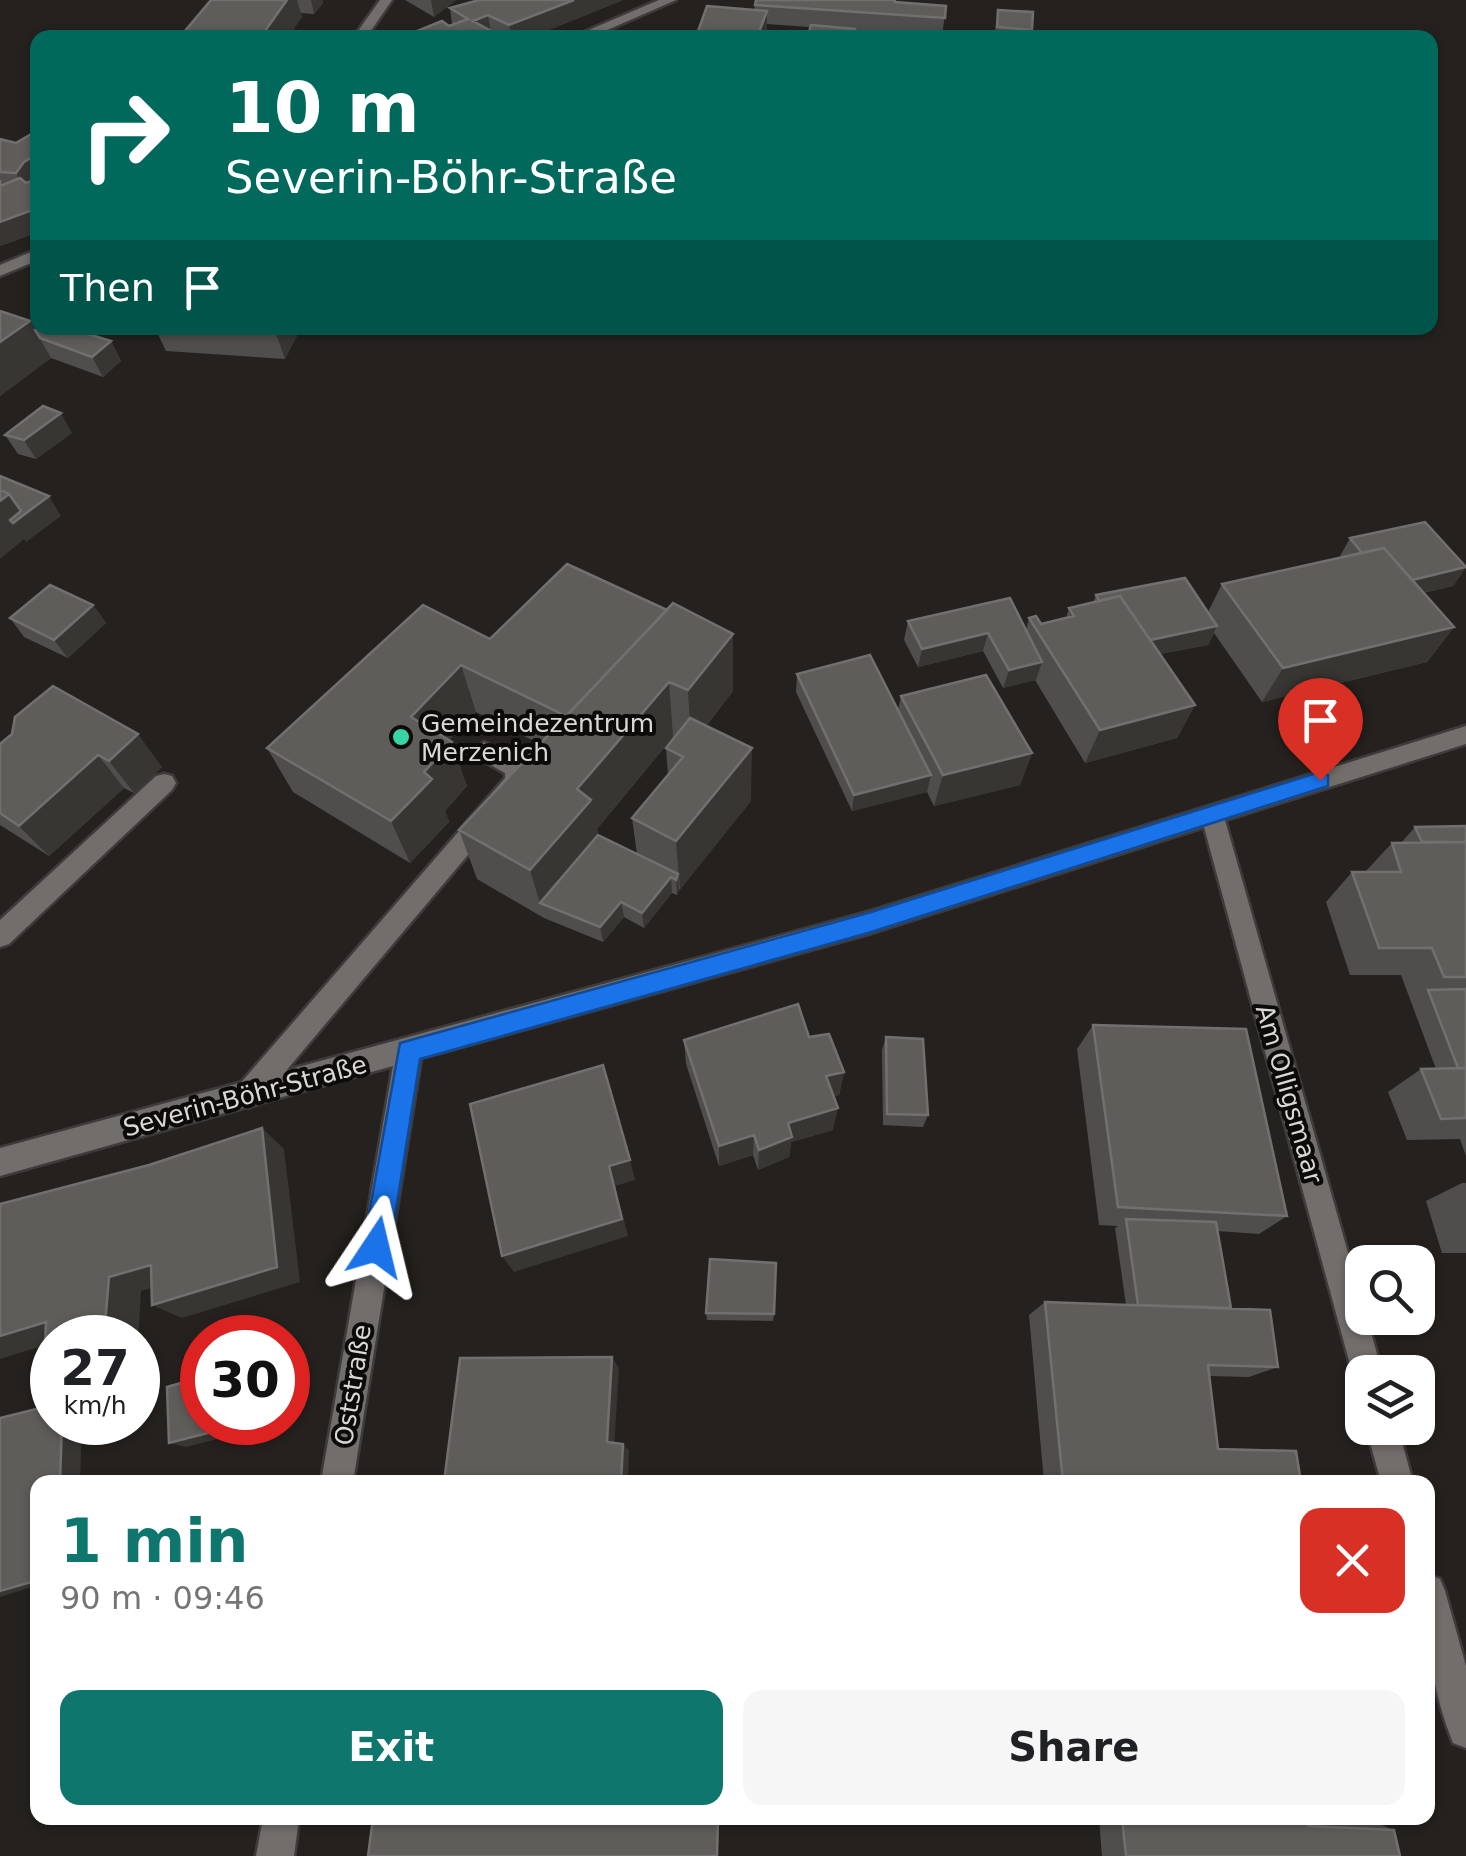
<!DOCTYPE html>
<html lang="en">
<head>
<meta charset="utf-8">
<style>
	:root { --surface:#fff; --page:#f6f6f6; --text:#202124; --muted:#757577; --accent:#0f766e }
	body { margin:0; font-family:"DejaVu Sans",sans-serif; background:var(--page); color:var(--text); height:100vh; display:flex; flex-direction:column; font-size:38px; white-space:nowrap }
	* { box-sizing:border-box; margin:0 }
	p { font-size:32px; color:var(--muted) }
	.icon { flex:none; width:55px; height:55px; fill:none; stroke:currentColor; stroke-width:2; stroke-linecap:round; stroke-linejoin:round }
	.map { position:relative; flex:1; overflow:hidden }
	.side { position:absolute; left:30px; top:1475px; width:1405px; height:350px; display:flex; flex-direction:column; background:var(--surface); border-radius:20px; box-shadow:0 2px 8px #0004 }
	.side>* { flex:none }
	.hud { position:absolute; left:30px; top:30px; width:1408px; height:305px; border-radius:20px; box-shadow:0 2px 8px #0004; background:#00695c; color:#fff; overflow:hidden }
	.tools { position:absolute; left:1345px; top:1245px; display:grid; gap:20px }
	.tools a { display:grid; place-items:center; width:90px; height:90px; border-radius:20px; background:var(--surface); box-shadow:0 2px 8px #0004; font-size:50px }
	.speed { position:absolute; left:30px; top:1315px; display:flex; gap:20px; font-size:50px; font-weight:700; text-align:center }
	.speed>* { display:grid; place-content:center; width:130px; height:130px; border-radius:50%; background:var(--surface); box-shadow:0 2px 8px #0004; line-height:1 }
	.speed small { font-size:25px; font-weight:400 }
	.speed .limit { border:15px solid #d22; background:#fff; color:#111 }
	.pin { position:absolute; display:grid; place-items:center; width:85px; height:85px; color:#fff; margin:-102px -42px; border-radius:50% 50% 50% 0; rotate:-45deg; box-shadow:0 0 10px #0007 }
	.pin .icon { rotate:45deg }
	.me { position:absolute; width:110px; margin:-55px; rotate:10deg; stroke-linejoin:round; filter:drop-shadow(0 0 8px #0008) }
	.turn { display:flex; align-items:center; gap:35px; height:210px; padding:0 30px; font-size:45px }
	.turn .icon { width:130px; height:130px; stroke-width:2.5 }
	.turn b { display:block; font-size:70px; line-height:85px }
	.then { display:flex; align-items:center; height:95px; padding:0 30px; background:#0003; gap:20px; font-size:38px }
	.round { display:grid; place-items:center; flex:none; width:105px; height:105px; border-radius:20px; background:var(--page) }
	.summary { display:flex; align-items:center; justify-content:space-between; height:170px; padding:0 30px }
	h1 { font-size:60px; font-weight:700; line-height:75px; color:var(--accent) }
	.primary-button { display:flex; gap:20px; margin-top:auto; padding:20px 30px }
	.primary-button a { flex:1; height:115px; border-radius:20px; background:var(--accent); color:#fff; font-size:40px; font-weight:700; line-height:115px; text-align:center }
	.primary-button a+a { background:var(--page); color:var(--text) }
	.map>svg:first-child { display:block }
</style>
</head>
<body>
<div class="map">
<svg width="1466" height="1856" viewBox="0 0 1466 1856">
	<rect width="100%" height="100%" fill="#24211e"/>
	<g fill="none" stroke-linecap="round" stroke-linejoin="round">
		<g stroke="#3e3b3a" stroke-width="5">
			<path id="lane" d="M 484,742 L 521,761 L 530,776 L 521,792 L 258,1104 L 248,1108 L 238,1104 L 234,1095 L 238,1086 L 505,778 L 505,773 L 476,757 L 473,751 Z
				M 164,774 L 172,776 L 176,783 L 172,790 L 9,944 L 0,947 L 0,920 L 156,776 Z"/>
		</g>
		<g stroke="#3e3b3a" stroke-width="5">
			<path id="street" d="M 380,0 L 392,0 L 366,38 L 353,38 Z
				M 659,0 L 676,0 L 589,38 L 570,38 Z
				M 38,249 L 38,260 L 0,276 L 0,265 Z
				M 1466,726 L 1466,744 L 1225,820 L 1362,1302 L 1362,1318 L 1367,1318 L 1382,1372 L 1362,1372 L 1362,1386 L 1356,1383 L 1352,1372 L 1204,827 L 868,934 L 421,1058 L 353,1482 L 321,1482 L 393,1066 L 0,1176 L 0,1148 L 868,912 Z
				M 1366,1428 L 1398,1428 L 1413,1482 L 1381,1482 Z
				M 1428,1574 L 1440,1579 L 1445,1591 L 1466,1666 L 1466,1748 L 1453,1743 C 1431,1689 1424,1631 1428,1574 Z
				M 263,1818 L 299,1818 L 294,1856 L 256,1856 Z"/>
		</g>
		<use href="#lane" fill="#726e6b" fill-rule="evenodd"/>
		<use href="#street" fill="#726e6b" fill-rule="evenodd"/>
	</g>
	<path fill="#504e4c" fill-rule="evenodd" d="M 211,0 L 322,0 L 323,3 L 314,14 L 300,13 L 302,17 L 294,28 L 296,38 L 179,38 Z
		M 405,0 L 456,0 L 434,17 Z
		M 479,0 L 623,0 L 529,38 L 499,38 L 449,26 L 452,24 L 450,8 Z
		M 895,2 L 946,6 L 942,37 L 767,24 L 764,38 L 698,38 L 698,31 L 754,10 L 755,5 Z
		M 998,10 L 1032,30 L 1031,38 L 994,38 Z
		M 38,130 L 38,232 L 0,246 L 0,139 L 16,143 Z
		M 0,311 L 30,321 L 35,330 L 111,341 L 121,361 L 103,377 L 51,358 L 0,396 Z
		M 155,328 L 301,328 L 285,359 L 166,351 Z
		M 72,433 L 36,459 L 18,454 L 5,435 Z
		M 1350,538 L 1466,567 L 1453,586 L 1423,593 L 1454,627 L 1427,662 L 1262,702 L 1214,633 L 1208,645 L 1160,654 L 1195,705 L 1177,738 L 1085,763 L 1035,680 L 1003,688 L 983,651 L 918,667 L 904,640 L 908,621 L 1026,630 L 1029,618 L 1041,624 L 1066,618 L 1069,608 L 1093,603 L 1096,595 L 1208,612 L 1222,584 L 1339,558 Z
		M 93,605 L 106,623 L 68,658 L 24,637 L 10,618 Z
		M 667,610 L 733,634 L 733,691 L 706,726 L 751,801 L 679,890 L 677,895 L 672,893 L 644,928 L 624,917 L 603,942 L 544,918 L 477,879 L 459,830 L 540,744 L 476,712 L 449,740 L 467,786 L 445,811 L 449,822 L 410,863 L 293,792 L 267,748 L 490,639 ZM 673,737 L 666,748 L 668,775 L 632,818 L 637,854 L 598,835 L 597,829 Z
		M 797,674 L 898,710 L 901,696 L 1032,753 L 1020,785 L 934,806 L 927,792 L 852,811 L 796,692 Z
		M 12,734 L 162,767 L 134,793 L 124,788 L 49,856 L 0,825 L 0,744 Z
		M 1466,826 L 1466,1156 L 1460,1139 L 1407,1140 L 1388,1092 L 1421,1069 L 1436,1069 L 1401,975 L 1350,975 L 1326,902 L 1352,872 L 1365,872 L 1392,843 L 1401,843 L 1415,827 Z
		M 1093,1025 L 1287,1216 L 1259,1234 L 1217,1231 L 1231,1308 L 1278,1367 L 1249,1377 L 1209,1376 L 1218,1449 L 1301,1482 L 1044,1482 L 1029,1315 L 1045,1302 L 1126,1305 L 1115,1228 L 1118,1226 L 1099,1225 L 1077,1049 Z
		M 809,1037 L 844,1072 L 839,1095 L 833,1096 L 833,1130 L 791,1142 L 789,1157 L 758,1170 L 753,1155 L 719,1166 L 686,1064 L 684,1040 Z
		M 886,1037 L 928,1115 L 923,1127 L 883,1125 L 882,1050 Z
		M 1462,1183 L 1466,1183 L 1466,1253 L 1442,1253 L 1426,1201 Z
		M 706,1313 L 774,1314 L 773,1321 L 707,1320 Z
		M 1099,1818 L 1364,1818 L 1394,1830 L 1400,1856 L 1102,1856 Z"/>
	<path fill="#383633" d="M 278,0 L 297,0 L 302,17 L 294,28 L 297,36 L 296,38 L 260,38 Z
		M 311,0 L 322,0 L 323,3 L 314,14 Z
		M 431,0 L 456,0 L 434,17 Z
		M 574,0 L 623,0 L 529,38 L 511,38 L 509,25 Z
		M 767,11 L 767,30 L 764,38 L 758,38 Z
		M 488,15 L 491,34 L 473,21 Z
		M 38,154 L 38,179 L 26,192 L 16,173 L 24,162 Z
		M 38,208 L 38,232 L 0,246 L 0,222 Z
		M 30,321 L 51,358 L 0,396 L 0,342 Z
		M 274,328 L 301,328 L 285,359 Z
		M 111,341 L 121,361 L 103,377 L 92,357 Z
		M 61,413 L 72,433 L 36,459 L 24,440 Z
		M 9,494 L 49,496 L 61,516 L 26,542 L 24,539 L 0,559 L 0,501 Z
		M 1466,567 L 1453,586 L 1378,603 L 1390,585 Z
		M 93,605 L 106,623 L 68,658 L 54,640 Z
		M 1217,626 L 1208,645 L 1126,661 L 1134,643 Z
		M 1454,627 L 1427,662 L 1262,702 L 1283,668 Z
		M 988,633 L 983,651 L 918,667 L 922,649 Z
		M 733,634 L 733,691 L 691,744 L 688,690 Z
		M 1042,662 L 1036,680 L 1003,688 L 1009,670 Z
		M 461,665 L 476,712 L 428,762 L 411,717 Z
		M 669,682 L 673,737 L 597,829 L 601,851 L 540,903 L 530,870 L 577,789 Z
		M 1195,705 L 1177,738 L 1085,763 L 1100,730 Z
		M 138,734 L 162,767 L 134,793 L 109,761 Z
		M 452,742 L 467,786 L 445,811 L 449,822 L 410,863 L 391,821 L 424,772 Z
		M 752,748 L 751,801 L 680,890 L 676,841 Z
		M 1032,753 L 1020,785 L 934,806 L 943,775 Z
		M 98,755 L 124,788 L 49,856 L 19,826 Z
		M 931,775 L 927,792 L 852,811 L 854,795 Z
		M 678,874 L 679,890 L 677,895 L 676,880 Z
		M 671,877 L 672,893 L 644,928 L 642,913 Z
		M 621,902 L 624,917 L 603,942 L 600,927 Z
		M 844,1072 L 839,1095 L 821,1099 L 826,1076 Z
		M 838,1108 L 833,1130 L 791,1142 L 789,1157 L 758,1170 L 759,1150 L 788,1123 Z
		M 262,1128 L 284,1149 L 300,1282 L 182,1318 L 152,1305 Z
		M 754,1135 L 753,1155 L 719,1166 L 719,1146 Z
		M 630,1160 L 635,1180 L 615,1186 L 628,1236 L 514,1272 L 502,1256 L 609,1166 Z
		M 151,1265 L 181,1280 L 141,1291 L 138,1340 L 138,1338 L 103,1338 L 109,1277 Z
		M 46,1322 L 52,1343 L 0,1359 L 0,1336 Z
		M 612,1357 L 619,1368 L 614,1449 L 607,1442 Z
		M 62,1422 L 82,1422 L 80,1482 L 60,1482 Z
		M 251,1422 L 275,1422 L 275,1424 L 186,1447 L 169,1443 Z
		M 623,1444 L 629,1450 L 628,1482 L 621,1482 Z
		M 38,1580 L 38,1585 L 0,1597 L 0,1591 Z"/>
	<path fill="#5f5d5a" stroke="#72706e" stroke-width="2.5" d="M 211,0 L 287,0 L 260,38 L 179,38 Z
		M 479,0 L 574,0 L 509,25 L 488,15 L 473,21 L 495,33 L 483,38 L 400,38 L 442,21 L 449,26 L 468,19 L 450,8 Z
		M 756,0 L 895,0 L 895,2 L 946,6 L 945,18 L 755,5 Z
		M 707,6 L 767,11 L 758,35 L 698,31 Z
		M 998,10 L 1033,12 L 1032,30 L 997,27 Z
		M 811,25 L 855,29 L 854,38 L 807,38 Z
		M 617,31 L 628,38 L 601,38 Z
		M 38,130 L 38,154 L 24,162 L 16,173 L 0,172 L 0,139 L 16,143 Z
		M 20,178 L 26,183 L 38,179 L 38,208 L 0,222 L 0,180 L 0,186 Z
		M 0,311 L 30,321 L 0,342 Z
		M 39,328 L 69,328 L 111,341 L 92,357 L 40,338 L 35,330 Z
		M 43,406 L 61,413 L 24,440 L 5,435 Z
		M 0,476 L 49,496 L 13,523 L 10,520 L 21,511 L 9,494 L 0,490 Z
		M 0,490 L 9,494 L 0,501 Z
		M 1425,522 L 1466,567 L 1412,580 L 1384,548 L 1362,553 L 1350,538 Z
		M 1384,548 L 1454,627 L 1283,668 L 1222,584 Z
		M 567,564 L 667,610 L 566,716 L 461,665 L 411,717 L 452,742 L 424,772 L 432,779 L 391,821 L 267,748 L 423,605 L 490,639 Z
		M 1185,578 L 1217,626 L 1150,640 L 1120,596 L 1099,601 L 1096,595 Z
		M 50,585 L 93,605 L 54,640 L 10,618 Z
		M 1120,596 L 1195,705 L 1100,730 L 1029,618 L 1036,616 L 1041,624 L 1074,616 L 1069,608 Z
		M 1010,598 L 1042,662 L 1009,670 L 988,633 L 922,649 L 908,621 Z
		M 673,603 L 733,634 L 688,690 L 669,682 L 577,789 L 591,800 L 530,870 L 459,830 Z
		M 870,655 L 931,775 L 854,795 L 797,674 Z
		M 986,675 L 1032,753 L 943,775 L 901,696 Z
		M 53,686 L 138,734 L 109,761 L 98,755 L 19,826 L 0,813 L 0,744 L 12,734 L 15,717 Z
		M 690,718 L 752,748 L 676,841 L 632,818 L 683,757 L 666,748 Z
		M 1466,826 L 1466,842 L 1422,842 L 1415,827 Z
		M 598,835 L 678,874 L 676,880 L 671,877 L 642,913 L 621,902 L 600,927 L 540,903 Z
		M 1466,842 L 1466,977 L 1444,977 L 1432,948 L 1379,948 L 1352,872 L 1401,872 L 1392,843 Z
		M 1466,989 L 1466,1068 L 1458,1068 L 1428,990 Z
		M 798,1004 L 809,1037 L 829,1034 L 844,1072 L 826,1076 L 838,1108 L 788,1123 L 792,1137 L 759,1150 L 754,1135 L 719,1146 L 684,1040 Z
		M 1093,1025 L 1246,1029 L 1287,1216 L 1118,1207 Z
		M 886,1037 L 923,1039 L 928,1115 L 887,1114 Z
		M 603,1065 L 630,1160 L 609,1166 L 622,1219 L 502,1256 L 470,1104 Z
		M 1466,1068 L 1466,1118 L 1441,1119 L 1421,1069 Z
		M 262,1128 L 277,1267 L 152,1305 L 151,1265 L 109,1277 L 104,1337 L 52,1338 L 52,1351 L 45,1353 L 46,1322 L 0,1336 L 0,1204 L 149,1165 Z
		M 1126,1219 L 1216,1222 L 1231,1308 L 1138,1305 Z
		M 710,1259 L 776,1263 L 774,1314 L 706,1313 Z
		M 1045,1302 L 1270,1310 L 1278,1367 L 1208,1365 L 1218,1449 L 1296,1451 L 1301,1482 L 1063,1482 Z
		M 612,1357 L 607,1442 L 623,1444 L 621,1482 L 444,1482 L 460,1358 Z
		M 202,1377 L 202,1422 L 251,1422 L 169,1443 L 167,1387 Z
		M 52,1405 L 52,1422 L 62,1422 L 60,1482 L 38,1482 L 38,1580 L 0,1591 L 0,1418 Z
		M 373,1818 L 718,1818 L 717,1856 L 368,1856 Z
		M 1122,1818 L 1307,1818 L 1308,1826 L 1394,1830 L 1400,1856 L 1126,1856 Z"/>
	<path fill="#1a73e8" stroke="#114b97" stroke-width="2.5" d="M 1320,772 L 1328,775 L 1328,786 L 868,933 L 420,1059 L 390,1247 L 386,1257 L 376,1261 L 367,1257 L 363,1247 L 400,1043 L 868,913 Z"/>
	<circle fill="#37d4a6" stroke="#0c0b0a" stroke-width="4" cx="401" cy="737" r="10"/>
	<g text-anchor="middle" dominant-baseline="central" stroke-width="8" stroke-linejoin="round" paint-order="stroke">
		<g font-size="25" fill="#dad8d7" stroke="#0c0b0a" text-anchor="start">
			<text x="421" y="723">Gemeindezentrum<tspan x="421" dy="29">Merzenich</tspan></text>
		</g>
		<g font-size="25" fill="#dad8d7" stroke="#0c0b0a">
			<text transform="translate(1289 1094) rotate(74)">Am Olligsmaar</text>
			<text transform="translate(245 1096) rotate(-15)">Severin-Böhr-Straße</text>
			<text transform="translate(353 1385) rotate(-81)">Oststraße</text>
		</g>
	</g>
</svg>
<div class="tools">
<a><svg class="icon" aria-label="search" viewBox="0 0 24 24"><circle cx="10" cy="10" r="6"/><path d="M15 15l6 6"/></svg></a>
<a><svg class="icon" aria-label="layers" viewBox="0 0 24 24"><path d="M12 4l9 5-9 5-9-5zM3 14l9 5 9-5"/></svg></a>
</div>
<div class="speed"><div>27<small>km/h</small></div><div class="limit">30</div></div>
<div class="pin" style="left:1320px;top:780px;background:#d93025"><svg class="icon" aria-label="arrive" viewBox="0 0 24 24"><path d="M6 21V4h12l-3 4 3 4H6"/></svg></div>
<svg class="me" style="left:376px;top:1247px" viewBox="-20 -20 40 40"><path d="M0-17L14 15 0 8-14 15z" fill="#1a73e8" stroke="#fff" stroke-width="4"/></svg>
<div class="hud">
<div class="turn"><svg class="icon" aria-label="right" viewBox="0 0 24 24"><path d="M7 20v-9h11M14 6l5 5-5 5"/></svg><div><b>10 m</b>Severin-Böhr-Straße</div></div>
<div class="then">Then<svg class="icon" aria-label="arrive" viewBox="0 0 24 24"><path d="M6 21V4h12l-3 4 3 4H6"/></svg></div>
</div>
<section class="side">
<div class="summary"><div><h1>1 min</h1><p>90 m · 09:46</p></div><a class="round" style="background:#d93025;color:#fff"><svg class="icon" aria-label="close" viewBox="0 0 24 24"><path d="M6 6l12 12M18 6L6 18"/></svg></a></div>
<div class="primary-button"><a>Exit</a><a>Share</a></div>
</section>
</div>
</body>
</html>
